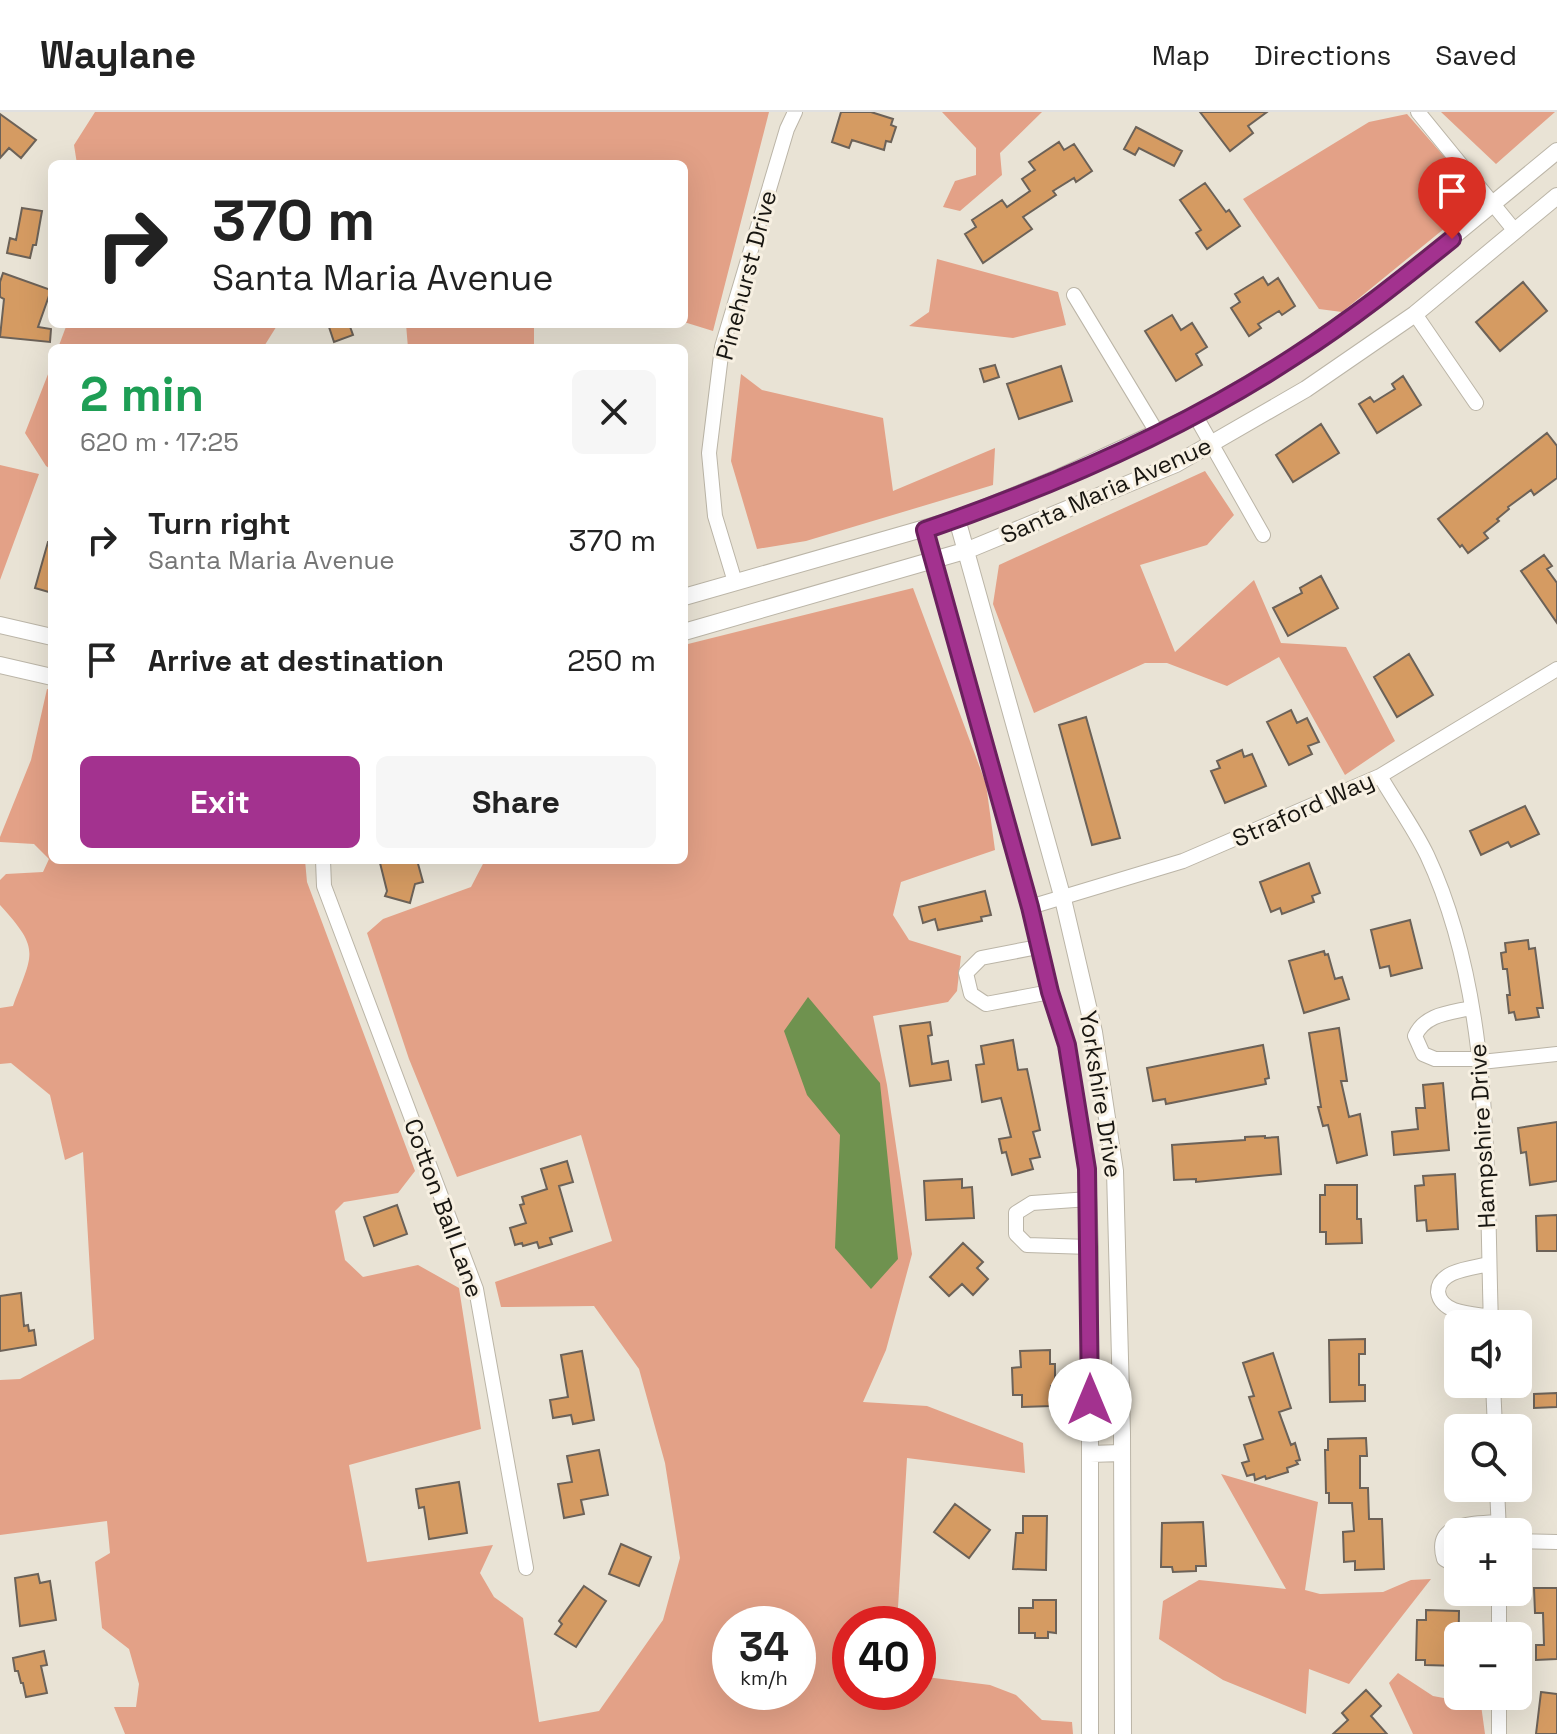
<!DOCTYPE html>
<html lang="en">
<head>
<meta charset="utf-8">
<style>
	:root { --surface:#fff; --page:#f6f6f6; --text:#222; --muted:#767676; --line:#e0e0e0; --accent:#a3328f }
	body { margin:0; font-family:"Space Grotesk",sans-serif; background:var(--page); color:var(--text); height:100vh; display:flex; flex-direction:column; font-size:30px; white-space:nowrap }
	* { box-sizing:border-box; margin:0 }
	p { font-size:26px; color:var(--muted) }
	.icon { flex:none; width:44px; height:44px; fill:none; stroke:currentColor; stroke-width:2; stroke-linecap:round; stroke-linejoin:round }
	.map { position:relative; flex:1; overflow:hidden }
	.side { position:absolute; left:48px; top:232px; width:640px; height:520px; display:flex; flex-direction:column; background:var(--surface); border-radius:12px; box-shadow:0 8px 32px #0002 }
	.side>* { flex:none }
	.guide { position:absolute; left:48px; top:48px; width:640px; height:168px; border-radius:12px; box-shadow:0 8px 32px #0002; background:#fff; color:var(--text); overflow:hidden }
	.tools { position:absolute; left:1444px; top:1198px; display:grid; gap:16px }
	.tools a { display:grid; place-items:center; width:88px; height:88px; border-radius:12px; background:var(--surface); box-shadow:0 8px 32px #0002; font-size:40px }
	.speed { position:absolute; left:712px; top:1494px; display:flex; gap:16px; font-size:40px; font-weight:700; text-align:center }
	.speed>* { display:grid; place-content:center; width:104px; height:104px; border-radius:50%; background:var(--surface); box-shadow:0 8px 32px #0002; line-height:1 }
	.speed small { font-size:20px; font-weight:400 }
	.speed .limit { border:12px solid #d22; background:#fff; color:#111 }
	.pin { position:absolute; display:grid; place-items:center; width:68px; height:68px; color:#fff; margin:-82px -34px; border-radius:50% 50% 50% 0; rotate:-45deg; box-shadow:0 0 8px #0007 }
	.pin .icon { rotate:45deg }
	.me { position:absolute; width:88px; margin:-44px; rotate:0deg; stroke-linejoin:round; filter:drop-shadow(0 0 6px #0008) }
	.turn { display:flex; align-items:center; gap:28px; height:168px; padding:0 32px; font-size:36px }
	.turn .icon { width:104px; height:104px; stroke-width:2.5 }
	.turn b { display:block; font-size:56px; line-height:68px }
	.round { display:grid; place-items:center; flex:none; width:84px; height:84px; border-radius:12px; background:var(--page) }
	.head { display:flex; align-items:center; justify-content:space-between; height:136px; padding:0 32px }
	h1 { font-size:48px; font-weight:700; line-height:60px; color:#1e9e55 }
	.action { display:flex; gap:16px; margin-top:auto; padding:16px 32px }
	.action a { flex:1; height:92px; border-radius:12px; background:var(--accent); color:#fff; font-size:32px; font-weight:700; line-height:92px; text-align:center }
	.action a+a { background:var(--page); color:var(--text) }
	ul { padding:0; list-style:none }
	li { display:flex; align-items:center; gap:24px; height:120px; padding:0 32px }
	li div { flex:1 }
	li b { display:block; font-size:30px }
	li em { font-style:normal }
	header { display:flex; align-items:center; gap:48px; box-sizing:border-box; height:112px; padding:0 40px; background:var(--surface); border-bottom:2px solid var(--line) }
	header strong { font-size:38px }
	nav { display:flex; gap:44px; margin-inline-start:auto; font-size:28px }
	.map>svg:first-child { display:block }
</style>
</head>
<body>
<header>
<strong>Waylane</strong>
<nav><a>Map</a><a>Directions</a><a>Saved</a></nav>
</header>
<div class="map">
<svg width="1557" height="1622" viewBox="0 0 1557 1622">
	<rect width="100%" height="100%" fill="#e9e3d5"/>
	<path fill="#e3a187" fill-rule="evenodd" d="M 95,0 L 769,0 L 713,219 L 684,210 L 684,52 L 77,52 L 74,33 Z
		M 942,0 L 1042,0 L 1000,41 L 1002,63 L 960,99 L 943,95 L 955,69 L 976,63 L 976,36 Z
		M 1441,0 L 1555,0 L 1496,52 Z
		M 1407,2 L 1476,81 L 1468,83 L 1456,107 L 1342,200 L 1319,197 L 1243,87 L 1369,10 Z
		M 937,147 L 1058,180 L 1066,213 L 1013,226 L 909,214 L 929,200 Z
		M 67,212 L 278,212 L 263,236 L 58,236 Z
		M 406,212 L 537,212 L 534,214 L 534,236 L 408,236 Z
		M 52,252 L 52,358 L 46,354 L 25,321 Z
		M 741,262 L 762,278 L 883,306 L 893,379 L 995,336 L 993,373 L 806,429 L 757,437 L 731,349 Z
		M 0,353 L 39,362 L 0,468 Z
		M 1205,359 L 1234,403 L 1207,433 L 1140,453 L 1175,540 L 1254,468 L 1281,531 L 1346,535 L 1395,629 L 1345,663 L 1279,545 L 1227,574 L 1167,551 L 1145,551 L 1034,601 L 993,492 L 999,453 Z
		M 913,476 L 986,672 L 995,738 L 901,770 L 893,803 L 909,828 L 961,844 L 957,879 L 948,890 L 873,904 L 887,973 L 912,1142 L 886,1238 L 863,1290 L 927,1294 L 1023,1331 L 1025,1361 L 907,1346 L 897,1512 L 850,1512 L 850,1580 L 918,1580 L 918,1564 L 990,1573 L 1016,1583 L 1042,1608 L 1072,1610 L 1073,1622 L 125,1622 L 114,1595 L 136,1595 L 139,1572 L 129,1537 L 102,1516 L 95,1450 L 110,1441 L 107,1409 L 0,1423 L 0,1268 L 20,1267 L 94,1227 L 83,1040 L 65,1048 L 50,983 L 11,951 L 0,952 L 0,896 L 13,894 C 33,840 41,838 0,793 L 0,768 L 6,762 L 43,760 L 49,747 L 34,732 L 0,730 L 0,725 L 31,648 L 47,577 L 52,578 L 52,748 L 305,748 L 307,770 L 415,1059 L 398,1081 L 344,1090 L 335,1099 L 345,1148 L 363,1165 L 418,1153 L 459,1176 L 481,1317 L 349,1353 L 367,1450 L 493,1433 L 480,1461 L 494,1485 L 523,1506 L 539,1610 L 599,1599 L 663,1508 L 680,1446 L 665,1351 L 639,1257 L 594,1194 L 501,1195 L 495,1170 L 612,1129 L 581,1023 L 457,1065 L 409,947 L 367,821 L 383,807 L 471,775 L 485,748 L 684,748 L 684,533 ZM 730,1512 L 798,1512 L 798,1580 L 730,1580 Z
		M 1221,1362 L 1318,1390 L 1305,1478 L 1320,1482 L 1383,1480 L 1411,1468 L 1431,1467 L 1349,1572 L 1309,1557 L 1306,1602 L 1223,1568 L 1159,1527 L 1163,1489 L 1199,1468 L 1286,1477 Z
		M 1398,1561 L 1433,1584 L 1481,1593 L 1485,1622 L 1413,1622 L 1389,1571 Z"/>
	<path fill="#6f924f" d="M 808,885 L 880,971 L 898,1147 L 871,1177 L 835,1136 L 840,1023 L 807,983 L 784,919 Z"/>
	<path fill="#d59b62" stroke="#6c6258" stroke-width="2" d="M 841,0 L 871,0 L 893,7 L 891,13 L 896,15 L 891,30 L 886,29 L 884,38 L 852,28 L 849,36 L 832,30 Z
		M 1200,0 L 1267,0 L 1248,14 L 1253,21 L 1230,39 Z
		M 0,2 L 36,28 L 21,46 L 9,36 L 0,46 Z
		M 1136,15 L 1182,39 L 1174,54 L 1139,36 L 1135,43 L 1124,37 Z
		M 1059,30 L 1064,38 L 1074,32 L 1092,59 L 1076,70 L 1074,66 L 1053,79 L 1056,83 L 1023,105 L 1032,117 L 983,151 L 965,122 L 976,115 L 972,108 L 1002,88 L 1007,95 L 1030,79 L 1022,67 L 1035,58 L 1029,50 Z
		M 1205,71 L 1226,100 L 1229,98 L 1240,114 L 1207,137 L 1196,121 L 1201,118 L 1180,88 Z
		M 22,96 L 42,99 L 36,133 L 33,133 L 30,146 L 7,141 L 10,126 L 16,128 Z
		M 3,161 L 51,178 L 38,215 L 51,217 L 50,230 L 0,225 L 4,187 L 0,185 L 0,170 Z
		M 1263,165 L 1268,173 L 1278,166 L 1295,194 L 1282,203 L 1279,199 L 1258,212 L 1261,216 L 1249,224 L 1231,196 L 1240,190 L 1235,182 Z
		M 1523,170 L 1547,199 L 1500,239 L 1476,210 Z
		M 1172,203 L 1181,218 L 1192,211 L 1207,235 L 1196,242 L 1202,253 L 1176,269 L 1145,219 Z
		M 328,212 L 349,212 L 353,223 L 334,230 Z
		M 995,253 L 999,265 L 984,270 L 980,257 Z
		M 1061,254 L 1072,289 L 1019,307 L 1007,272 Z
		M 1403,264 L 1421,293 L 1377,321 L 1359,292 L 1370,285 L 1374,290 L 1395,277 L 1392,272 Z
		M 1321,312 L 1339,341 L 1293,370 L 1276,343 Z
		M 1547,321 L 1557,334 L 1557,366 L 1534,383 L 1531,378 L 1508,395 L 1509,397 L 1497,407 L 1499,409 L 1484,421 L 1488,426 L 1468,441 L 1462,433 L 1460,435 L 1438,407 Z
		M 48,430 L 52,430 L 52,481 L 35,476 Z
		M 1544,443 L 1552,454 L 1547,457 L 1557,471 L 1557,511 L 1521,459 Z
		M 1321,464 L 1338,496 L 1288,524 L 1273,496 L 1302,481 L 1300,476 Z
		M 1409,542 L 1433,583 L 1397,605 L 1374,565 Z
		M 1291,598 L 1297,611 L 1307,606 L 1319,630 L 1308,634 L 1312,642 L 1289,653 L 1267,610 Z
		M 1086,605 L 1120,726 L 1092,733 L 1059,613 Z
		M 1242,638 L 1244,645 L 1252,642 L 1266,674 L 1225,691 L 1211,659 L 1220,656 L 1217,649 Z
		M 1525,694 L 1539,722 L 1511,735 L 1508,730 L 1481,743 L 1470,719 Z
		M 384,748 L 417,748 L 423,770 L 415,772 L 410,791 L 385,784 L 387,779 L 380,751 Z
		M 1309,751 L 1320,781 L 1312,784 L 1314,790 L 1282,802 L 1280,796 L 1271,800 L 1260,770 Z
		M 985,779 L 991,803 L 981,805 L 982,809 L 938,818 L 935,807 L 923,811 L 919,795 Z
		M 1410,808 L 1422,856 L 1391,864 L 1389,854 L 1380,856 L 1371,818 Z
		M 1528,828 L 1529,837 L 1535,836 L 1543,896 L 1537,896 L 1539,905 L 1516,908 L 1514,900 L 1509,901 L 1507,883 L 1510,883 L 1507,857 L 1503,857 L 1501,841 L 1506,840 L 1505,831 Z
		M 1324,839 L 1325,843 L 1328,842 L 1335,867 L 1342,865 L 1349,887 L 1304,901 L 1289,849 Z
		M 930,910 L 932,923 L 928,924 L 932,952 L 948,949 L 951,968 L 910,974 L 900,914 Z
		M 1339,916 L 1347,969 L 1341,969 L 1349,1005 L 1360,1002 L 1367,1043 L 1337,1051 L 1328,1013 L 1323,1014 L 1318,995 L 1321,995 L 1309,921 Z
		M 1013,928 L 1018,958 L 1027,957 L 1040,1018 L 1033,1020 L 1040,1045 L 1030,1047 L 1033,1057 L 1012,1063 L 1006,1040 L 1002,1041 L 999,1027 L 1011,1025 L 1001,986 L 982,990 L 976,953 L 984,952 L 981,934 Z
		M 1263,933 L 1269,966 L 1265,967 L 1266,972 L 1166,992 L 1165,987 L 1153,989 L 1147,956 Z
		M 1443,971 L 1449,1038 L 1394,1043 L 1392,1020 L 1418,1017 L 1416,996 L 1425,996 L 1423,973 Z
		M 1557,1010 L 1557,1069 L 1530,1073 L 1526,1040 L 1521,1041 L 1518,1016 Z
		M 1265,1024 L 1265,1026 L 1278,1025 L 1281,1062 L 1196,1070 L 1196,1067 L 1174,1068 L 1172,1033 L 1245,1028 L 1245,1025 Z
		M 567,1049 L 573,1070 L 559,1074 L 572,1119 L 550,1126 L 552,1132 L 539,1136 L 537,1130 L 523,1134 L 522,1131 L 515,1133 L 510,1116 L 526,1111 L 520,1093 L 524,1092 L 522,1085 L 547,1077 L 541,1057 Z
		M 1455,1062 L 1458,1117 L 1427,1119 L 1426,1108 L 1417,1109 L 1415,1074 L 1424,1073 L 1423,1064 Z
		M 962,1067 L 962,1076 L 972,1075 L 974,1106 L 926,1108 L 924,1069 Z
		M 1325,1073 L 1357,1073 L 1357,1107 L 1361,1107 L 1362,1131 L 1326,1132 L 1326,1120 L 1320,1120 L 1320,1083 L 1325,1083 Z
		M 397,1093 L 407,1122 L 374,1134 L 364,1105 Z
		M 1557,1103 L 1557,1139 L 1537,1139 L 1536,1104 Z
		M 963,1131 L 983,1150 L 977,1156 L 988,1167 L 973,1183 L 962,1172 L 949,1184 L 930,1165 Z
		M 21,1181 L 24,1214 L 28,1213 L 29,1219 L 34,1218 L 36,1233 L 0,1239 L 0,1184 Z
		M 1365,1227 L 1365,1242 L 1359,1242 L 1359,1273 L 1365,1273 L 1365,1289 L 1330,1290 L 1329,1228 Z
		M 1050,1238 L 1050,1252 L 1055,1252 L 1055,1274 L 1051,1274 L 1051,1294 L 1022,1295 L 1022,1283 L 1013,1283 L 1012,1256 L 1021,1255 L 1020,1239 Z
		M 582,1239 L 594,1308 L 573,1312 L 571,1303 L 553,1306 L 550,1288 L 568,1285 L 561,1243 Z
		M 1273,1241 L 1291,1296 L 1279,1300 L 1291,1333 L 1295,1331 L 1300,1348 L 1296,1349 L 1298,1352 L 1287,1356 L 1288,1360 L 1266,1367 L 1265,1364 L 1255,1368 L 1254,1362 L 1247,1364 L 1242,1351 L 1249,1349 L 1244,1333 L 1263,1327 L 1249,1285 L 1254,1284 L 1243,1251 Z
		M 1557,1281 L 1557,1295 L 1534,1296 L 1534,1282 Z
		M 1366,1326 L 1367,1344 L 1360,1344 L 1360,1376 L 1368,1376 L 1369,1407 L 1382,1407 L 1384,1457 L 1355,1458 L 1355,1449 L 1344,1450 L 1343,1420 L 1354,1419 L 1352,1391 L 1329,1391 L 1329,1381 L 1326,1381 L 1325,1338 L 1328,1338 L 1328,1327 Z
		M 599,1338 L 608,1383 L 581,1388 L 584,1402 L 564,1406 L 558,1372 L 572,1370 L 567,1344 Z
		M 459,1370 L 467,1421 L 429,1427 L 424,1395 L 419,1396 L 416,1377 Z
		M 955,1392 L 990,1418 L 969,1446 L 934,1420 Z
		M 1023,1404 L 1047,1404 L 1046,1458 L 1013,1457 L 1016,1421 L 1023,1421 Z
		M 1203,1410 L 1206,1454 L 1196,1454 L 1196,1459 L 1173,1460 L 1172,1455 L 1161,1455 L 1162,1411 Z
		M 621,1432 L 651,1445 L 639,1474 L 609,1462 Z
		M 38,1462 L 40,1471 L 50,1469 L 56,1508 L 20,1514 L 15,1466 Z
		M 584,1474 L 606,1489 L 576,1535 L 555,1522 L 562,1512 L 559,1509 Z
		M 1534,1476 L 1557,1476 L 1557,1547 L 1536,1548 L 1536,1533 L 1544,1533 L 1543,1501 L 1535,1501 Z
		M 1033,1488 L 1056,1488 L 1056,1521 L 1048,1520 L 1048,1526 L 1035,1526 L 1035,1521 L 1019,1521 L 1019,1496 L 1033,1496 Z
		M 1426,1498 L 1459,1499 L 1458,1554 L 1425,1553 L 1425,1548 L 1416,1548 L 1417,1508 L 1426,1508 Z
		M 44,1539 L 47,1553 L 41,1554 L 47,1581 L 26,1585 L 23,1571 L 21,1571 L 18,1559 L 15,1559 L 13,1546 Z
		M 1366,1578 L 1381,1594 L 1371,1604 L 1387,1622 L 1333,1622 L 1348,1608 L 1342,1601 Z
		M 1541,1580 L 1557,1582 L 1557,1622 L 1536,1622 Z"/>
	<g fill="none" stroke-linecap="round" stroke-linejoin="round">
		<g stroke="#bbb5a7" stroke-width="16">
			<path id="minor" d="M 1418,0 L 1515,119
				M 1074,183 L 1158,322
				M 1415,202 L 1476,291
				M 1195,303 L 1263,423
				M 735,470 L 715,404 L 709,341 L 722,235 L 787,17 L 795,0
				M 1380,664 C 1395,690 1414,716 1427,743 C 1493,884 1486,1059 1491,1212
				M 323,748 L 324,774 L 476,1177 L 526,1456
				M 1030,795 L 1183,749 L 1380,664 L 1557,557
				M 1038,835 L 981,846 L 966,861 L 971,882 L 986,892 L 1050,880
				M 1471,896 C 1449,901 1425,902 1415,924 L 1423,942 L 1435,947 L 1481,947
				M 1481,950 L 1557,942
				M 1089,1087 L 1032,1091 L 1016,1101 L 1016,1122 L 1027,1133 L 1090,1135
				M 1489,1152 C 1473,1156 1438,1158 1438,1180 C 1439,1189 1446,1195 1454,1198 C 1465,1202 1479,1203 1491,1205
				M 1493,1272 L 1495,1316
				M 1497,1376 L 1499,1420
				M 1518,1429 L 1557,1430
				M 1458,1455 L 1444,1447 C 1433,1410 1473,1412 1498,1410
				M 1499,1480 L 1499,1524
				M 1499,1584 L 1499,1622"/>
		</g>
		<g stroke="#bbb5a7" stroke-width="18">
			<path id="tertiary" d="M 957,407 L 1063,787 L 1094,920 L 1115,1059 L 1122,1321 L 1123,1622
				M 925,418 L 1030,795 L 1050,880 L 1067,933 L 1087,1057 L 1090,1135 L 1090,1622
				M 684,485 L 957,407 L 1060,365 L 1195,303 L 1294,245 L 1388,178 L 1557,39
				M 0,513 L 52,525
				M 684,520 L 968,438 L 1176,352 L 1306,277 L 1415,202 L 1557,84
				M 0,553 L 52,565
				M 1090,1342 L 1121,1341"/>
		</g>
		<use href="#minor" stroke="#fff" stroke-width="14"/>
		<use href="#tertiary" stroke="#fff" stroke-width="16"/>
	</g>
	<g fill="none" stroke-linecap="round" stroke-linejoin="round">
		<g stroke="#6a205d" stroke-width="20">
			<path id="route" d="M 1090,1288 L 1087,1057 L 1067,933 L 1050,880 L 1030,795 L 925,418 C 1053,374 1182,318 1295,244 C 1350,209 1401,168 1452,127"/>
		</g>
		<use href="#route" stroke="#a3328f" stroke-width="14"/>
	</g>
	<g text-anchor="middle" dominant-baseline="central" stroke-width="6" stroke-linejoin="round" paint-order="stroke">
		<g font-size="24" fill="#181611" stroke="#f7f0e2">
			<text transform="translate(746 163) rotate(-75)">Pinehurst Drive</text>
			<text transform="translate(1106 378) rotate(-24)">Santa Maria Avenue</text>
			<text transform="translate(1303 697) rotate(-24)">Straford Way</text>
			<text transform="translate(1101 982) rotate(81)">Yorkshire Drive</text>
			<text transform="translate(1482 1024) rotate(-93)">Hampshire Drive</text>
			<text transform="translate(444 1096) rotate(70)">Cotton Ball Lane</text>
		</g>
	</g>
</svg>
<div class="tools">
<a><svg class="icon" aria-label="sound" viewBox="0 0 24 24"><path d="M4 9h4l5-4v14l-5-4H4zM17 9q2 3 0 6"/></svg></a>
<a><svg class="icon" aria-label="search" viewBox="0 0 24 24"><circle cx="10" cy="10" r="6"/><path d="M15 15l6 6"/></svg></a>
<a>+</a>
<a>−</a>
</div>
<div class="speed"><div>34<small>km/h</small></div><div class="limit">40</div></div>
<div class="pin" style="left:1452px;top:127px;background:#d93025"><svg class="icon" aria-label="arrive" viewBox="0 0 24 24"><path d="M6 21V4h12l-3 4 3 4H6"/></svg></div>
<svg class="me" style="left:1090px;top:1288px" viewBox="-20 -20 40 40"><circle r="19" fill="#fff"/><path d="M0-13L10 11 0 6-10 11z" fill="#a3328f"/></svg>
<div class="guide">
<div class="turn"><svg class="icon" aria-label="right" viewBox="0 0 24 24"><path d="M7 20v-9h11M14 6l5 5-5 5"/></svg><div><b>370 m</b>Santa Maria Avenue</div></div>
</div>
<section class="side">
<div class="head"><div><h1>2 min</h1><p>620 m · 17:25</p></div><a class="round"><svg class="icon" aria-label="close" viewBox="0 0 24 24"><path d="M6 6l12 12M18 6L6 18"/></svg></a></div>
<ul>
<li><svg class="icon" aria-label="right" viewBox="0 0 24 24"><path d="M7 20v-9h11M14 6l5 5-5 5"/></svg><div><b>Turn right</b><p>Santa Maria Avenue</p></div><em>370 m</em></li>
<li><svg class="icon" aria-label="arrive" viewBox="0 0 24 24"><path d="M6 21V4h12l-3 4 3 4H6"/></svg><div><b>Arrive at destination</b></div><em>250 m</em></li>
</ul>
<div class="action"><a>Exit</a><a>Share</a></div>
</section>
</div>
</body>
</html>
